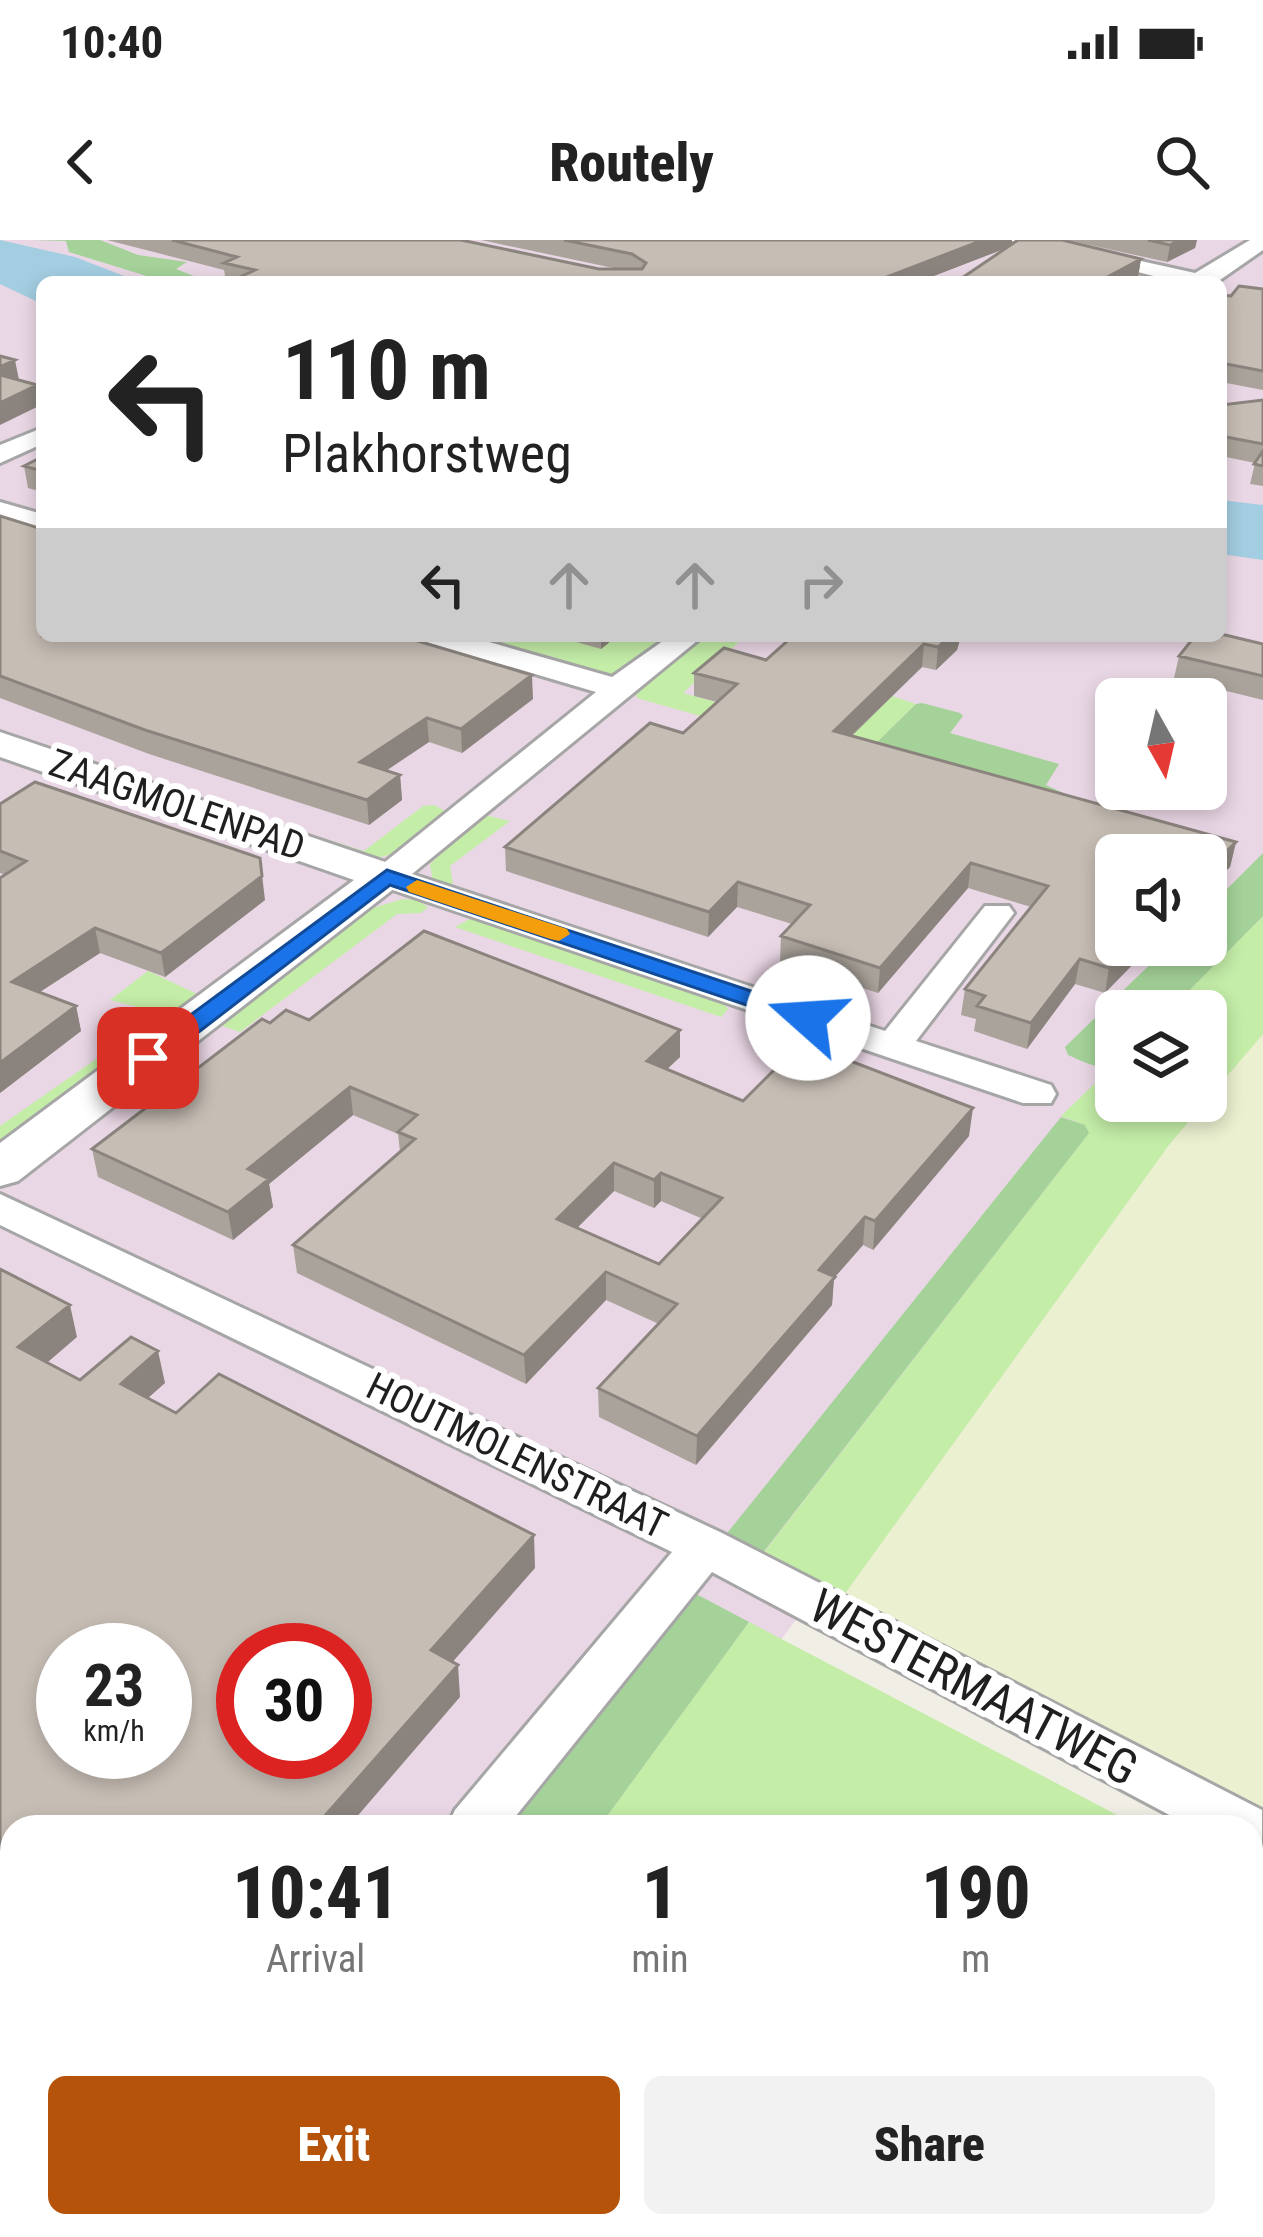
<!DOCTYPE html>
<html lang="en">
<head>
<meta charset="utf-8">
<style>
	:root { --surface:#fff; --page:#f2f2f2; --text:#222; --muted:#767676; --accent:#b45309 }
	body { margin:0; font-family:"Roboto Condensed",sans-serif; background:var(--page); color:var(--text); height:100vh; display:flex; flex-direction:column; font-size:45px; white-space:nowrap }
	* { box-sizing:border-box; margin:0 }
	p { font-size:39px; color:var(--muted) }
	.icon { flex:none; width:66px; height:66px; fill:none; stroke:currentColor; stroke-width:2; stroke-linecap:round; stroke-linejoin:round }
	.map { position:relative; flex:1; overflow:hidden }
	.side { position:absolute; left:0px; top:1575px; width:1263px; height:423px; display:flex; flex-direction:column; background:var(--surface); border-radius:36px 36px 0 0; box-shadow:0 6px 18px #0003 }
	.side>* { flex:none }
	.banner { position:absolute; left:36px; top:36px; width:1191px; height:366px; border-radius:18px; box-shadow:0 6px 18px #0003; background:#fff; color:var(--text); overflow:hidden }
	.needle { width:78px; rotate:172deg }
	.controls { position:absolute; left:1095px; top:438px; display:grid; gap:24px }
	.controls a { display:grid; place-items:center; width:132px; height:132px; border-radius:18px; background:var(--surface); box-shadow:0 6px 18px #0003; font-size:60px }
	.speed { position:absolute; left:36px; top:1383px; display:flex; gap:24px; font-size:60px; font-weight:700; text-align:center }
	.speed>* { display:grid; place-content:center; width:156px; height:156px; border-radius:50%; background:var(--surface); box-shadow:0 6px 18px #0003; line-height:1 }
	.speed small { font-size:30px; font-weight:400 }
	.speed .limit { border:18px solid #d22; background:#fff; color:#111 }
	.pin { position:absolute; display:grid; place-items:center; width:102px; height:102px; color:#fff; margin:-51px; border-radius:24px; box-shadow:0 6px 18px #0006 }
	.me { position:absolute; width:132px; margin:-66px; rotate:289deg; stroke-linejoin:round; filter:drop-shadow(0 0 9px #0008) }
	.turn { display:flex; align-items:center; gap:42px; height:252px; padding:0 48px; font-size:54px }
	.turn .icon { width:156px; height:156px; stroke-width:2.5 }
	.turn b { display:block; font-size:84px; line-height:102px }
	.lanes { display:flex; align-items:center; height:114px; padding:0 48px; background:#0003; justify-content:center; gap:60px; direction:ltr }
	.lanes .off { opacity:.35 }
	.eta { display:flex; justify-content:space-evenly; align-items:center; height:204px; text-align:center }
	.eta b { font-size:72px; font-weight:800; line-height:84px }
	.primary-button { display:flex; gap:24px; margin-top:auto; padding:24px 48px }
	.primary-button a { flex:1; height:138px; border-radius:18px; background:var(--accent); color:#fff; font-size:48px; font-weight:800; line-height:138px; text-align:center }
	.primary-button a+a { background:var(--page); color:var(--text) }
	.status { display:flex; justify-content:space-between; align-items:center; height:84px; padding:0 60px; background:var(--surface); direction:ltr }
	.status svg { height:33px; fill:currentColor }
	header { display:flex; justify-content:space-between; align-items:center; height:156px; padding:0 48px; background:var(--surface); font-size:54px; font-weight:800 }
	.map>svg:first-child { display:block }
</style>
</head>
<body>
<div class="status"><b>10:40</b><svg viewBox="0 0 49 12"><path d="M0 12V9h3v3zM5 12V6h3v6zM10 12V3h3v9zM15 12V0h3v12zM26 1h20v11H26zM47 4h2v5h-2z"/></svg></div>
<header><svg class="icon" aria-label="back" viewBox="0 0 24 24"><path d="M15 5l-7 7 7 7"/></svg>Routely<svg class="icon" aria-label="search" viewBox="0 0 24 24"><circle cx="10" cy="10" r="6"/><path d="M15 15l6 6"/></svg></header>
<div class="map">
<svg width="1263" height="1997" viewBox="0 0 1263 1997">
	<rect width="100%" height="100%" fill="#f1eee5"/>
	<path fill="#ead7e5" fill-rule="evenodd" d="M 0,0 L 1263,0 L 1263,768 L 1116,771 L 1116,861 L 1192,861 L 638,1587 L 12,1587 L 12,1986 L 333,1986 L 324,1997 L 0,1997 ZM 42,42 L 1221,42 L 1221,396 L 42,396 ZM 1116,459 L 1206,459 L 1206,549 L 1116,549 ZM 1116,615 L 1206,615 L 1206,705 L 1116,705 ZM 63,1410 L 165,1410 L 165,1512 L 63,1512 ZM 243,1410 L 345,1410 L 345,1512 L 243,1512 Z"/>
	<path fill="#ebf0d0" d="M 1263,794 L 1263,1614 L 1251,1607 L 1251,1587 L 823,1384 L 1169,905 Z"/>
	<path fill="#c4eda8" d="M 482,396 L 555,396 L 601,408 L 617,396 L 677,396 L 619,433 L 608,434 L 484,402 Z
		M 719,396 L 740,401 L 683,453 L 848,499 L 892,456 L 916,464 L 858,521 L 637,458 L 634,452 L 699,398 Z
		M 434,565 L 451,574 C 424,595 405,615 369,619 L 258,583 L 263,579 L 364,611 L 423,566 Z
		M 489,576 L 510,581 L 450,626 L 453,645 L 433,642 L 430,624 L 474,581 Z
		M 402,659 L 417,660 L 428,667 L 421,673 L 397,674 L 240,792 L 217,784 L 361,672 Z
		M 1263,676 L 1263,794 L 1206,861 L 1206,771 L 1169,771 Z
		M 470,679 L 483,680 L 722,761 L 728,769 L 721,777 L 455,687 Z
		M 148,731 L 197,754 L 211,743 L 216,746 L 173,776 L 110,760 Z
		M 129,796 L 137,799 L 139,806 L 0,913 L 0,886 Z
		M 1116,823 L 1116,861 L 1206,861 L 1169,905 L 823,1384 L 741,1342 L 1089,893 L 1085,885 L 1061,876 Z
		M 749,1382 L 1140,1587 L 599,1587 Z
		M 1251,1646 L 1263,1652 L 1263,1997 L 601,1997 L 585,1986 L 1251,1986 Z"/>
	<path fill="#a4d298" d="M 33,0 L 100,0 L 138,15 L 187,22 L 176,29 L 209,42 L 166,42 L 69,12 L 66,1 Z
		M 922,463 L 960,473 L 963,476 L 950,493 L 1059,524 L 1046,545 L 1072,557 L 858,521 L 916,464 Z
		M 1263,613 L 1263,676 L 1169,771 L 1116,771 L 1116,823 C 1102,833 1083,821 1068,815 L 1065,807 L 1170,705 L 1206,705 L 1206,670 Z
		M 1061,877 L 1085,885 L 1089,893 L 741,1341 L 716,1307 Z
		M 683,1347 L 749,1382 L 599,1587 L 494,1587 Z"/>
	<path fill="#a3cde1" d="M 0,0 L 75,17 L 132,39 L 166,42 L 42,42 L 42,64 L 0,44 Z
		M 1221,260 L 1263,265 L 1263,320 L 1221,314 Z"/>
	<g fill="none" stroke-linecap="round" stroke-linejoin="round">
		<g stroke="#a6a6a6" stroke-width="6">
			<path id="minor" d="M 1008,0 L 1046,0 L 1195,33 L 1250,0 L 1263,0 L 1263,10 L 1217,42 L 1178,42 Z
				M 42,188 L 42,204 L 0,223 L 0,205 Z
				M 0,262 L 42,274 L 42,290 L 0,278 Z
				M 422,396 L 468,396 L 612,437 L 670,396 L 703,396 L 412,634 L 885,791 L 985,666 L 1009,666 L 1014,673 L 916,801 L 1051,845 L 1056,854 L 1051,863 L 1023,863 L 375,644 L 370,637 L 375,630 L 596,452 L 426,402 Z
				M 0,954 L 722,1293 L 1262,1570 L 1262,1604 L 1251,1608 L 1251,1587 L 1192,1587 L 712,1332 L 507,1587 L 447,1587 L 455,1570 L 672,1312 L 0,985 Z"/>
		</g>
		<g stroke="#a6a6a6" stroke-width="6">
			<path id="tertiary" d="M 0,492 L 403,628 L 409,637 L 18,941 L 0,946 L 0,903 L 354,640 L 0,517 Z"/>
		</g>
		<use href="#minor" fill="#fff" fill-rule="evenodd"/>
		<use href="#tertiary" fill="#fff" fill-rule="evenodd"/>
	</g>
	<path fill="#aaa39b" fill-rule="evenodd" d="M 107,0 L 461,0 L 599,29 L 618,29 L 481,0 L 1012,0 L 1012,4 L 1141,19 L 1138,37 L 1008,7 L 918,42 L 231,42 L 226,41 L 224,30 Z
		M 1067,0 L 1197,0 L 1195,8 L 1167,22 Z
		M 1263,49 L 1263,150 L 1221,142 L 1221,55 L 1231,56 Z
		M 1263,160 L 1263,246 L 1250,244 L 1255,223 L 1221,216 L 1221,165 Z
		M 42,217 L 42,252 L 28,248 L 24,226 Z
		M 0,276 L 533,459 L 462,513 L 429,502 L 386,530 L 400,535 L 402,560 L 369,585 L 149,514 L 0,458 Z
		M 555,396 L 617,396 L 601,409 Z
		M 961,396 L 957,410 L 936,430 L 922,427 L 852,496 L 1236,602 L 1230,627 L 1206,651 L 1206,615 L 1116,705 L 1105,753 L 1075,744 L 1027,809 L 974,791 L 976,779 L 961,775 L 965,749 L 1031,667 L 968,648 L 878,753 L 780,721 L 781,696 L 792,684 L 737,667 L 708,697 L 506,631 L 505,607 L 683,493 L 717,462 L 694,456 L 694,433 L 766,420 Z
		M 1263,404 L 1263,460 L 1174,438 L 1179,416 Z
		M 0,564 L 265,660 L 165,737 L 100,713 L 40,752 L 76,766 L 81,791 L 0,853 L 5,635 L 0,633 Z
		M 309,780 L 680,817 L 667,829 L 743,861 L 969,896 L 873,1010 L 863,1005 L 834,1038 L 832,1065 L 696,1225 L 599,1177 L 598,1148 L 659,1084 L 606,1060 L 526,1144 L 297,1033 L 293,1005 L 400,912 L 398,894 L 353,875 L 269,944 L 273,967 L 233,1000 L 98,937 L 92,909 L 270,783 ZM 614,951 L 654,968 L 661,961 L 703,979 L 659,1024 L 577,988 Z"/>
	<path fill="#8b847e" d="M 983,0 L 1012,0 L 1012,6 L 918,42 L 874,42 Z
		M 1179,0 L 1197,0 L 1195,8 L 1167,22 L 1170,5 Z
		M 1141,19 L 1138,37 L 1129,42 L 1098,42 Z
		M 15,120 L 19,140 L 0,148 L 0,127 Z
		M 37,145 L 41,165 L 0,185 L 0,163 Z
		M 601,396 L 617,396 L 601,409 Z
		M 950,396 L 961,396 L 957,410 L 936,430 L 938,407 Z
		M 924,404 L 922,427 L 832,514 L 834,491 Z
		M 532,435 L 533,459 L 462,513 L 461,489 Z
		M 427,478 L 429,502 L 362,547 L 360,522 Z
		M 400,535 L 402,560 L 369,585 L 367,560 Z
		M 1236,602 L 1230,627 L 1206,651 L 1206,631 Z
		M 260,618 L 265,660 L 165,737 L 161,713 Z
		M 971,623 L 968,648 L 878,753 L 880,728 Z
		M 738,642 L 737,667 L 708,697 L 709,672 Z
		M 95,688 L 100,713 L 18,766 L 12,742 Z
		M 1132,705 L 1152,705 L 1105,753 L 1109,728 Z
		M 1080,719 L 1075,744 L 1027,809 L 1031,783 Z
		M 76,766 L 81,791 L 0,853 L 0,823 Z
		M 680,790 L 680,817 L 647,848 L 647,821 Z
		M 350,847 L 353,875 L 269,944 L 273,967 L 233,1000 L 228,972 L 248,929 Z
		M 973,868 L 969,896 L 873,1010 L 875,981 Z
		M 614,923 L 614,951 L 558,1007 L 557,979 Z
		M 661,933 L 661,961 L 654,968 L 654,940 Z
		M 865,977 L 863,1005 L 834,1038 L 832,1065 L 696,1225 L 697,1196 L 819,1030 Z
		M 606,1032 L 606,1060 L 526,1144 L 524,1115 Z
		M 70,1065 L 77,1097 L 27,1140 L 18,1107 Z
		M 158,1111 L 165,1143 L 128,1176 L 121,1144 Z
		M 534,1295 L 535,1328 L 435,1442 L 431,1410 Z
		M 458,1425 L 460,1457 L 348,1587 L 315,1587 Z
		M 12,1777 L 12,1820 L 0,1834 L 0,1790 Z"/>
	<path fill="#c6bdb4" stroke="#8b847e" stroke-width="3" fill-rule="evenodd" d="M 172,0 L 461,0 L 599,29 L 642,29 L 646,23 L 632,14 L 564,0 L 983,0 L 874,42 L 237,42 L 231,41 L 255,30 L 224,23 L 237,17 Z
		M 1018,0 L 1062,0 L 1141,19 L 1098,42 L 956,42 Z
		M 1148,0 L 1179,0 L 1170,5 Z
		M 1239,46 L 1263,49 L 1263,131 L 1221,123 L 1221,55 L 1231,56 Z
		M 0,116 L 15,120 L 0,127 Z
		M 0,135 L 37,145 L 0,163 Z
		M 1263,160 L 1263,204 L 1221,196 L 1221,165 Z
		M 1263,211 L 1263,226 L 1254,224 Z
		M 42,217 L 42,231 L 24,226 Z
		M 0,276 L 42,289 L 42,396 L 401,396 L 532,435 L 461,489 L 427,478 L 360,522 L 400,535 L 367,560 L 145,490 L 0,436 Z
		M 1221,394 L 1263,404 L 1263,436 L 1179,416 L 1195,396 L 1221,396 Z
		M 793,396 L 950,396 L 938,407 L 924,404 L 834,491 L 1236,602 L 1206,631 L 1206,615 L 1116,615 L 1116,705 L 1132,705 L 1109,728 L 1080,719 L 1031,783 L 977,766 L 985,756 L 965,749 L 1048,646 L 971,623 L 880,728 L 781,696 L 810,665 L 738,642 L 709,672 L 505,607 L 650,483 L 683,493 L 737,444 L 694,433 L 724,408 L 766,420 Z
		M 35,542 L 260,618 L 262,636 L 161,713 L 95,688 L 12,742 L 76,766 L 0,823 L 0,638 L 26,621 L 0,611 L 0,564 Z
		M 424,691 L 680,790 L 647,821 L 743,861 L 789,815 L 810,823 L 822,810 L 973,868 L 875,981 L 865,977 L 819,1030 L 835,1037 L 697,1196 L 598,1148 L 677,1064 L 606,1032 L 524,1115 L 293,1005 L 415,899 L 398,892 L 417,875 L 350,847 L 248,929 L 269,939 L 228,972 L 92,909 L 262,779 L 270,783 L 286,770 L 309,780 ZM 614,923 L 654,940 L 661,933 L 722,958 L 659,1024 L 557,979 Z
		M 0,1029 L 70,1065 L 18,1107 L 80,1140 L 131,1097 L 158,1111 L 121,1144 L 176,1173 L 219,1134 L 534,1295 L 431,1410 L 458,1425 L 315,1587 L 12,1587 L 12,1777 L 0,1790 ZM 63,1410 L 165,1410 L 165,1512 L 63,1512 ZM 243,1410 L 345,1410 L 345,1512 L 243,1512 Z"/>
	<path fill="#1a73e8" stroke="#114b97" stroke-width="3" d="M 387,630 L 817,773 L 821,778 L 808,785 L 800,783 L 390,645 L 157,824 L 139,824 L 136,818 L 139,813 Z"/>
	<path fill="#f59e0b" d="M 417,640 L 567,689 L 570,694 L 559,701 L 550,699 L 409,652 L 406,647 Z"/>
	<g text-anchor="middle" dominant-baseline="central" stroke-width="12" stroke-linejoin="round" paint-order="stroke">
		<g font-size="39" fill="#1f1f1f" stroke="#fff">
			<text transform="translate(177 565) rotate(19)">ZAAGMOLENPAD</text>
			<text transform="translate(517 1216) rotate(26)">HOUTMOLENSTRAAT</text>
		</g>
		<g font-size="48" fill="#1f1f1f" stroke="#fff">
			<text transform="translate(974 1447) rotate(28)">WESTERMAATWEG</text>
		</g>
	</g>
</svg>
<div class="controls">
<a><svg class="needle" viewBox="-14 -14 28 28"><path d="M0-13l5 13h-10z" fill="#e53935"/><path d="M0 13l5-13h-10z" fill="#767676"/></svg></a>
<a><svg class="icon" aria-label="sound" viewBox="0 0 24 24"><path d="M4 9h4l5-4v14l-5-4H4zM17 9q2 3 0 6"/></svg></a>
<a><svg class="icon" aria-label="layers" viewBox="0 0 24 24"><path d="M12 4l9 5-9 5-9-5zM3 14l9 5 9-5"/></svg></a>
</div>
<div class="speed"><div>23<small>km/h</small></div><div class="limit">30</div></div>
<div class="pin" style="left:148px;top:818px;background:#d93025"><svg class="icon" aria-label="arrive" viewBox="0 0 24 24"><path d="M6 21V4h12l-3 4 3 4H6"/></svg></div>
<svg class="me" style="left:808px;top:778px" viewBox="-20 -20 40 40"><circle r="19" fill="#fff"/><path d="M0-13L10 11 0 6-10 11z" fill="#1a73e8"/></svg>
<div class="banner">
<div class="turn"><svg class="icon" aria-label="left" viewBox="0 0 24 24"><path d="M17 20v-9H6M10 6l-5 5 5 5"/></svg><div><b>110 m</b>Plakhorstweg</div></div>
<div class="lanes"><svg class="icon" aria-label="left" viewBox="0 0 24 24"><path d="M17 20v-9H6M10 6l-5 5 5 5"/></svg><svg class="icon off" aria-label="ahead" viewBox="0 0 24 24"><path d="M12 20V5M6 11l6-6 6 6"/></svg><svg class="icon off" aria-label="ahead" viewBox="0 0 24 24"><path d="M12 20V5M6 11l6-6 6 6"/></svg><svg class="icon off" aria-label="right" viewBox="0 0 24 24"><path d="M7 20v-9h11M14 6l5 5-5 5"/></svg></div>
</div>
<section class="side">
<div class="eta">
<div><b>10:41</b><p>Arrival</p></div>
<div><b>1</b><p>min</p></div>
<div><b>190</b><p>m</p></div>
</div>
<div class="primary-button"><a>Exit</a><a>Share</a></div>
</section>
</div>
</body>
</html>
